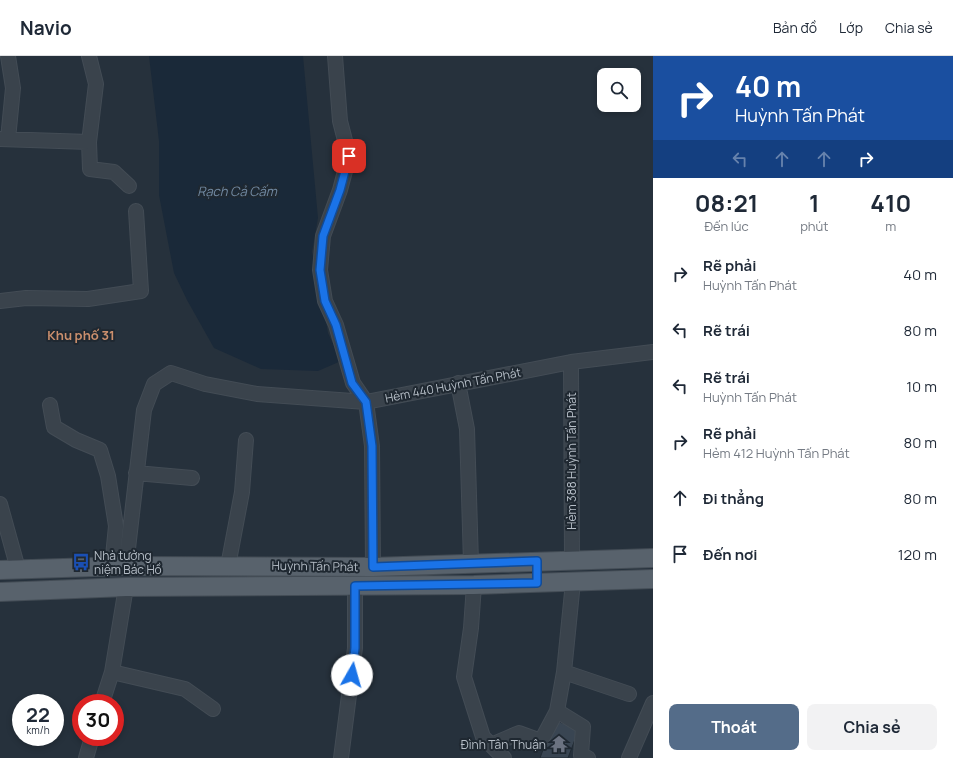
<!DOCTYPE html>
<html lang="vi">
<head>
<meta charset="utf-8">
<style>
	:root { --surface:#fff; --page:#f2f2f3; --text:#1f2937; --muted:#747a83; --line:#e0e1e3; --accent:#546c89 }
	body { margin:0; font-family:Manrope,sans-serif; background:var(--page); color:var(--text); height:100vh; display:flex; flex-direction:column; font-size:15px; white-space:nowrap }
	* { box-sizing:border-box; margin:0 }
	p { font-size:13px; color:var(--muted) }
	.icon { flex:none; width:22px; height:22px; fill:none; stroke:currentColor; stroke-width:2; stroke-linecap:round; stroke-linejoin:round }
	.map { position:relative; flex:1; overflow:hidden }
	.panel { display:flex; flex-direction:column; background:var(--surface); width:300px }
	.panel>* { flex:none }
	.hud { background:#1a4fa0; color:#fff; overflow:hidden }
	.fabs { position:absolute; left:597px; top:12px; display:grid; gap:8px }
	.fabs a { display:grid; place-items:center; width:44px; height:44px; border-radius:8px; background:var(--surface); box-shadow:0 2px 6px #0003; font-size:20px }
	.speed { position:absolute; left:12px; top:638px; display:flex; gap:8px; font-size:20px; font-weight:700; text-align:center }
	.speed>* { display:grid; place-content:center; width:52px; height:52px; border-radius:50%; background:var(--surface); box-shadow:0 2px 6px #0003; line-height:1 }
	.speed small { font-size:10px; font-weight:400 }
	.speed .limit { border:6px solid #d22; background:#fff; color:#111 }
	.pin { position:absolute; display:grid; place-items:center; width:34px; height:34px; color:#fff; margin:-17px; border-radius:8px; box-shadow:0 2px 6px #0006 }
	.me { position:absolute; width:44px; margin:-22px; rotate:7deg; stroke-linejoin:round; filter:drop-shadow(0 0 3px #0008) }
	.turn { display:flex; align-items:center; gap:14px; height:84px; padding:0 16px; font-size:18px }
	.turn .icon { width:52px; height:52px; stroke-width:2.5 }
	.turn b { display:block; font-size:28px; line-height:34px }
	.lanes { display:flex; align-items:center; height:38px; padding:0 16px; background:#0003; justify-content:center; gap:20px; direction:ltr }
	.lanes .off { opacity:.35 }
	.eta { display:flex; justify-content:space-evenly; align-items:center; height:68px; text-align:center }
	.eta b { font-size:24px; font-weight:700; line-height:28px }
	.button { display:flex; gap:8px; margin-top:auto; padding:8px 16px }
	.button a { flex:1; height:46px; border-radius:8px; background:var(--accent); color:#fff; font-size:16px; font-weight:700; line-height:46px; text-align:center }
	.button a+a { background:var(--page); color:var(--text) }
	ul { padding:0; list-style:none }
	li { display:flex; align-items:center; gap:12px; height:56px; padding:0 16px }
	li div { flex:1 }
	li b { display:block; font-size:15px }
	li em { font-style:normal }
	header { display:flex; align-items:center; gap:24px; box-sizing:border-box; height:56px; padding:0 20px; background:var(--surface); border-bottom:1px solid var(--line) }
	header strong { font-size:19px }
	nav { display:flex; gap:22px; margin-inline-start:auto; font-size:14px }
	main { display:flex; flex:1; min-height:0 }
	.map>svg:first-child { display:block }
</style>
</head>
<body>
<header>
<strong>Navio</strong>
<nav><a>Bản đồ</a><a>Lớp</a><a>Chia sẻ</a></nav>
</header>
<main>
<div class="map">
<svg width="653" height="702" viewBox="0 0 653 702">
	<rect width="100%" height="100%" fill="#26313c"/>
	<path fill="#1a2939" d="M 149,0 L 303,0 L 318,162 L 312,196 L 320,228 L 328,277 L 341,305 L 318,315 L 261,313 L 214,292 L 187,244 L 174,217 L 159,139 L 159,85 Z"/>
	<path fill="#394552" stroke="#212a33" d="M 554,664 L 579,673 L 568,702 L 540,702 Z"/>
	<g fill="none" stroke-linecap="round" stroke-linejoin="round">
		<g stroke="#434c55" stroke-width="16">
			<path id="minor" d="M 8,0 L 13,32 L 8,83
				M 89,0 L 96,28 L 89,86
				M 335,0 L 340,65 L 349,100 L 340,134 L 323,180 L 320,214 L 325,245 L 336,269 L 353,327 L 366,346 L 372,390 L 373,511
				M 0,83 L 89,86 L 90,113 L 114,116 L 129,130
				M 0,245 L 26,242 L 88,243 L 141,235 L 136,155
				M 571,306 L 572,504
				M 458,327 L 467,373 L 471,507
				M 50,349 L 54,371 L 76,384 L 100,394 L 108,420 L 116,470 L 112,510
				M 136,417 L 192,422
				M 0,448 L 18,513
				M 126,510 L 144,354 L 154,328 L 171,317 L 205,328 L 257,338 L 366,346 L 571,306 L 653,296
				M 228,510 L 242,436 L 246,384
				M 474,529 L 471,572 L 464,621 L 483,681 L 504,702
				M 112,616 L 185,633 L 213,653
				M 564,616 L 629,638
				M 102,647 L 112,616 L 126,531
				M 557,655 L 583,671 L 581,699 L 588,702
				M 491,689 L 519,677 L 541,685 L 557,655 L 564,616 L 573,526
				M 86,702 L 92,681
				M 341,702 L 355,592 L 355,530
				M 629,702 L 653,647"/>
		</g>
		<g stroke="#434c55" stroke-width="20">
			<path id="major" d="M 0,514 L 126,510 L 373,511 L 653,502
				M 0,536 L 126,531 L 474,529 L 653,523"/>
		</g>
		<use href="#minor" stroke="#3a434c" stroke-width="14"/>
		<use href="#major" stroke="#58626c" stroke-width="18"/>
	</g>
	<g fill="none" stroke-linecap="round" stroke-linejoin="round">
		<g stroke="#114b97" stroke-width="10">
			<path id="route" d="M 349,100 L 340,134 L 323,180 L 320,214 L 325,245 L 336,269 L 352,327 L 366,346 L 372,390 L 373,511 L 537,505 L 537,527 L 355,530 L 355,592 L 352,619"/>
		</g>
		<use href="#route" stroke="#1a73e8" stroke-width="7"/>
	</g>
	<defs>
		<g id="bus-bare" transform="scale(1.38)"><path d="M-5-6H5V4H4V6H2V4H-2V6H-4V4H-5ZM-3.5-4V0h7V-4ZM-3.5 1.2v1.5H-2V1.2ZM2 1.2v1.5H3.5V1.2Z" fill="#1a4fb4" stroke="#1f2831" stroke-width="2.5" paint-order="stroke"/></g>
		<g id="temple-bare" transform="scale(1.38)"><path d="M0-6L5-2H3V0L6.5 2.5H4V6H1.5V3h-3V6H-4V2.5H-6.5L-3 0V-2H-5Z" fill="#6b7280" stroke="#1f2831" stroke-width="2.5" paint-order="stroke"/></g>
	</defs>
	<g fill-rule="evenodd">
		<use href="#bus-bare" x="81" y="506"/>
		<use href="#temple-bare" x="559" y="688"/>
	</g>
	<g text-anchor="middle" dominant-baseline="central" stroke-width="4" stroke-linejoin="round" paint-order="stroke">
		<g font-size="12" fill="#b6bec7" stroke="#1f2831">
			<text transform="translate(453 329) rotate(-11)">Hẻm 440 Huỳnh Tấn Phát</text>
			<text transform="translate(571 405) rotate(-90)">Hẻm 388 Huỳnh Tấn Phát</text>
			<text transform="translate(315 510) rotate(1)">Huỳnh Tấn Phát</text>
		</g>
		<g font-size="12" fill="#b6bec7" stroke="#1f2831" text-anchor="start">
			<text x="94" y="499">Nhà tưởng<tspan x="94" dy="14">niệm Bác Hồ</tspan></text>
			<text x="546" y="688" text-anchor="end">Đình Tân Thuận</text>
		</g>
		<g font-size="13" font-style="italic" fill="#728aa3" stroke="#1f2831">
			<text x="237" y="135">Rạch Cả Cấm</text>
		</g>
		<g font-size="13" font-weight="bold" fill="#cb8f6d" stroke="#1f2831">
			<text x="81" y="279">Khu phố 31</text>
		</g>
	</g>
</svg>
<div class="fabs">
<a><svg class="icon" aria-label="search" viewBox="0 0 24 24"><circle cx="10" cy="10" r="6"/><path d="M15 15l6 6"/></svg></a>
</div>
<div class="speed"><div>22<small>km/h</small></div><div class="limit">30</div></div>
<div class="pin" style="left:349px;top:100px;background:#d93025"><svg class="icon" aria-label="arrive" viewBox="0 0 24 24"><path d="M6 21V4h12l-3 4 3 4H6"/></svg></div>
<svg class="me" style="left:352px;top:619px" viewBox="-20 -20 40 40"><circle r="19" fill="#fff"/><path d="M0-13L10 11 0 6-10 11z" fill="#1a73e8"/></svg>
</div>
<section class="panel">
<div class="hud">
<div class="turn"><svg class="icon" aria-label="right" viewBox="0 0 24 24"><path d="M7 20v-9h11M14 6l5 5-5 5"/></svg><div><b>40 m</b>Huỳnh Tấn Phát</div></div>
<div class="lanes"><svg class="icon off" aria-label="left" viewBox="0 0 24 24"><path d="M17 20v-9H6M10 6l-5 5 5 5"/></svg><svg class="icon off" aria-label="ahead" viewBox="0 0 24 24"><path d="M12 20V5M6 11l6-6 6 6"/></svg><svg class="icon off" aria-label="ahead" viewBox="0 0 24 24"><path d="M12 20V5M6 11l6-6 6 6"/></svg><svg class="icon" aria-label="right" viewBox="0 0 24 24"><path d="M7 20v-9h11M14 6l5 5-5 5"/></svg></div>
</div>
<div class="eta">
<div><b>08:21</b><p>Đến lúc</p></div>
<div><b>1</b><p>phút</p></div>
<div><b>410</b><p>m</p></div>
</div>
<ul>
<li><svg class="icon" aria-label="right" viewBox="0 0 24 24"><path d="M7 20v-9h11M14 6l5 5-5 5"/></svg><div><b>Rẽ phải</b><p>Huỳnh Tấn Phát</p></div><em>40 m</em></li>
<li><svg class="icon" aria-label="left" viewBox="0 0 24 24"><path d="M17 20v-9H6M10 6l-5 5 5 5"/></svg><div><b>Rẽ trái</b></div><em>80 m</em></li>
<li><svg class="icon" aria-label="left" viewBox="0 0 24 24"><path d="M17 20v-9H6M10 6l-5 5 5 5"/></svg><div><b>Rẽ trái</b><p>Huỳnh Tấn Phát</p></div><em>10 m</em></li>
<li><svg class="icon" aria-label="right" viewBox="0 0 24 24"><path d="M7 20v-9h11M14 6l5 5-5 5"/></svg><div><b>Rẽ phải</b><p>Hẻm 412 Huỳnh Tấn Phát</p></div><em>80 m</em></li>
<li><svg class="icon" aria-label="ahead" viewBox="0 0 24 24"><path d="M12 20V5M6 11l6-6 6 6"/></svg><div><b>Đi thẳng</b></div><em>80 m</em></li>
<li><svg class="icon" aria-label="arrive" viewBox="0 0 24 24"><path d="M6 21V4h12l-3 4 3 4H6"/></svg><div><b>Đến nơi</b></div><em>120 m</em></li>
</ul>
<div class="button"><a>Thoát</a><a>Chia sẻ</a></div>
</section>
</main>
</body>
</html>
